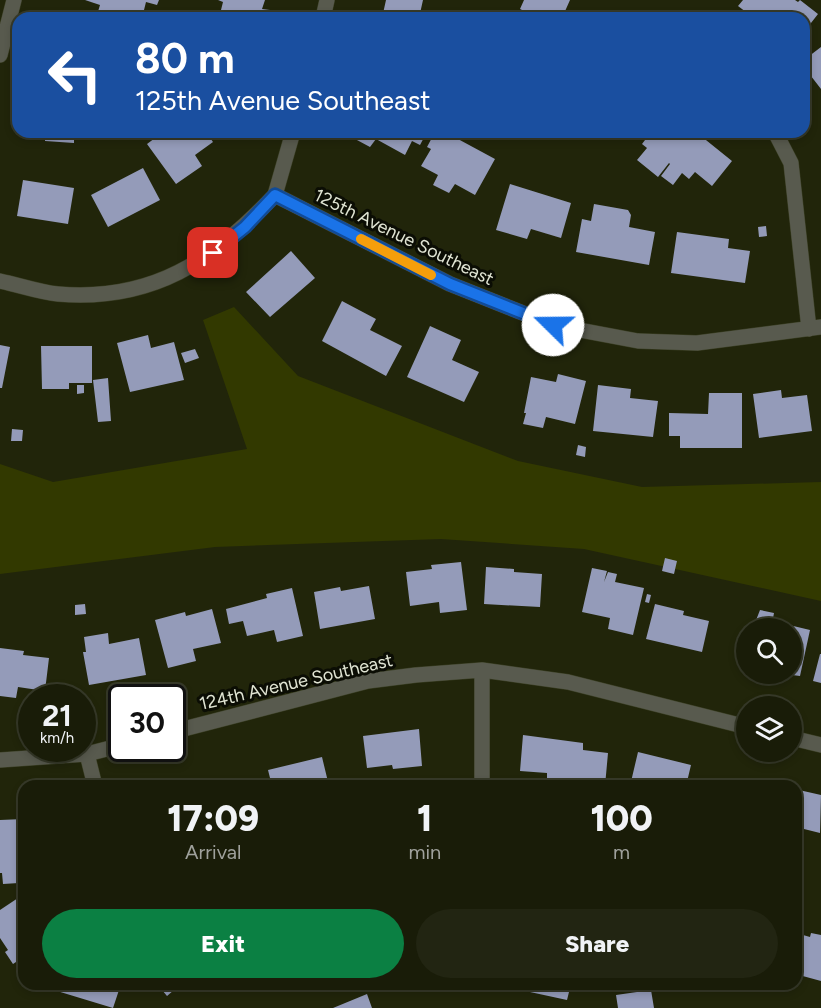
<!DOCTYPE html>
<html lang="en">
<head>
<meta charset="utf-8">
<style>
	:root { --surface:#191c08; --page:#222512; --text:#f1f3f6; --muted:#9fa19c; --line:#373a29; --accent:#0b8043 }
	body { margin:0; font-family:Figtree,sans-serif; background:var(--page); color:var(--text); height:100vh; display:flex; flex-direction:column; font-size:22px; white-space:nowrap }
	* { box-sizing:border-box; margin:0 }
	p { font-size:20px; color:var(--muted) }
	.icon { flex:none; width:33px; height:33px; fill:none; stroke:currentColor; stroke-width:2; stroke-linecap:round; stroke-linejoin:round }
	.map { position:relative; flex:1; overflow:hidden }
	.panel { position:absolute; left:18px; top:780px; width:784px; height:210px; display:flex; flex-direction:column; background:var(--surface); border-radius:18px; box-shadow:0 3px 9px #0003,0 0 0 2px var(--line) }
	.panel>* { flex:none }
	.top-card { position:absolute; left:12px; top:12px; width:798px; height:126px; border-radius:18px; box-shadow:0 3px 9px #0003,0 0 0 2px var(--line); background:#1a4fa0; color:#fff; overflow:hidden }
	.tools { position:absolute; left:736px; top:618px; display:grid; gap:12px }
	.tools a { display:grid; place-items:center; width:66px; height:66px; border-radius:50%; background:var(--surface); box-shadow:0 3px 9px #0003,0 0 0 2px var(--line); font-size:30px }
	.speed { position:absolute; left:18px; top:684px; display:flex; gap:12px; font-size:30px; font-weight:700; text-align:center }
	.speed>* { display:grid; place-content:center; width:78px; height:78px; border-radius:50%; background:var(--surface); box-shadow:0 3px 9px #0003,0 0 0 2px var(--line); line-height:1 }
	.speed small { font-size:15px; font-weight:400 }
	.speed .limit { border:3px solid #111; border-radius:9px; background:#fff; color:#111 }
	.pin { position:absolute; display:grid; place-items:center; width:51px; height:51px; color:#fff; margin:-26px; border-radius:12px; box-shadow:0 3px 9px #0006 }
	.me { position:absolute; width:66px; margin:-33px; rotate:292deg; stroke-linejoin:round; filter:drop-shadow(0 0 4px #0008) }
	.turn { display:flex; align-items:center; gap:21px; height:126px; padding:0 24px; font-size:27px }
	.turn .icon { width:78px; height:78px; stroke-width:2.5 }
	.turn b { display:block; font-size:42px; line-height:51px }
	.eta { display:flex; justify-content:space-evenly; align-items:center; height:102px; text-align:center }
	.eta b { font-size:36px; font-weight:800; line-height:42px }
	.primary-button { display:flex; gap:12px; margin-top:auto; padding:12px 24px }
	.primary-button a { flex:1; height:69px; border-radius:36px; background:var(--accent); color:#fff; font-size:24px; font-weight:800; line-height:69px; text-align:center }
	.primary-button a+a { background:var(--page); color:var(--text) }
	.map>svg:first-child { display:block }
</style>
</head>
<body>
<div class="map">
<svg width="821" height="1008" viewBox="0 0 821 1008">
	<rect width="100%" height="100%" fill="#21250a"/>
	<path fill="#323900" d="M 234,307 L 298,376 L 518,461 L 642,487 L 821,482 L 821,601 L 584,549 L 441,539 L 215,547 L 0,574 L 0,464 L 53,482 L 247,449 L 203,320 Z"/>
	<path fill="#949bb9" d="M 85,0 L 159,0 L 157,5 L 146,2 L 142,18 L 96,18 L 100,5 Z
		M 218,0 L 265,0 L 262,9 L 270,10 L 268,18 L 219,18 L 223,2 Z
		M 386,0 L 423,0 L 419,18 L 382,18 Z
		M 524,0 L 570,0 L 562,18 L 526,18 L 528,13 L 520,9 Z
		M 743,0 L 795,0 L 798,2 L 800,0 L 818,14 L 804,32 L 804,18 L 754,18 L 738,6 Z
		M 821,47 L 821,89 L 804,67 L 804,60 Z
		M 45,132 L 74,132 L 74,143 L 45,141 Z
		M 163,132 L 206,132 L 213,142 L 195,155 L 202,166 L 176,184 L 147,144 Z
		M 342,132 L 427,132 L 420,145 L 412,141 L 405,155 L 376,139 L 370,147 Z
		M 435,132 L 445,132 L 495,159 L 475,195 L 455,184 L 449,193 L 433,185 L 438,175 L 421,166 L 431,149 L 427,147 Z
		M 651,132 L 696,132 L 732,161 L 712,186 L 695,172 L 689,179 L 682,173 L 673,185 L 661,176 L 670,164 L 669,163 L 658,177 L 637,160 L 647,148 L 642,144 Z
		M 143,168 L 160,200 L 108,227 L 91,195 Z
		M 23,180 L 74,188 L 68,224 L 17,216 Z
		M 510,184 L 571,203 L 561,238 L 531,229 L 527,239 L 496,230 Z
		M 594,204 L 628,210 L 631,215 L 629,227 L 655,232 L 649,265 L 576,252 L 582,219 L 591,221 Z
		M 766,226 L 767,236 L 759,237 L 758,227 Z
		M 677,232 L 729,239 L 728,248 L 750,251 L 745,283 L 671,273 Z
		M 291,251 L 315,278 L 270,317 L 246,292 Z
		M 342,301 L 376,319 L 370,330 L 402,346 L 386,376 L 322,341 Z
		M 430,326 L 461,340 L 452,360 L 479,372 L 464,402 L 407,377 Z
		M 148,335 L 151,348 L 174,342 L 184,380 L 130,392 L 117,343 Z
		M 0,345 L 10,347 L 2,388 L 0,388 Z
		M 41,346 L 92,346 L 92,383 L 69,383 L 69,389 L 42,389 Z
		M 195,349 L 199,358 L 185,363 L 181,353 Z
		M 558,374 L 586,381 L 575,424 L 546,417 L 543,428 L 523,424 L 526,413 L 524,413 L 531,377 L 556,382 Z
		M 108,378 L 111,421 L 98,422 L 93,380 Z
		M 77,385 L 84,385 L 84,393 L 77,394 Z
		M 598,385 L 631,389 L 630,398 L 658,401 L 653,437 L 593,431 Z
		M 781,390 L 782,398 L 807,395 L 812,431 L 759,438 L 753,394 Z
		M 709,393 L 742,393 L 742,448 L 680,448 L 680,436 L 669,436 L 669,413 L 708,414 Z
		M 12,429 L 23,430 L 22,441 L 11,441 Z
		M 578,445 L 586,447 L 585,457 L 576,455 Z
		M 665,558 L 677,561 L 674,574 L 662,571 Z
		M 461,562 L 467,610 L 440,613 L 439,602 L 410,606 L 406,572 L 432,569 L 431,565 Z
		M 486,567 L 514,569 L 514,572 L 542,574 L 540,607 L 484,604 Z
		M 592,568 L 607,571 L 604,582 L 608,572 L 617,574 L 615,582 L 644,588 L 633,635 L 608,629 L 610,618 L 582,612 Z
		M 369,586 L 375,619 L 320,629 L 314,592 L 340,587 L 341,591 Z
		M 292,588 L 303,636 L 277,642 L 274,630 L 247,636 L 243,621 L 229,624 L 226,609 L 267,598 L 266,594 Z
		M 647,594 L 651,595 L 649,603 L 645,602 Z
		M 85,604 L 86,614 L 75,615 L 75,605 Z
		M 655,604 L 684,611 L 683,615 L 709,621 L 702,652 L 646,639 Z
		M 212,609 L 221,643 L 193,649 L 196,661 L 168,668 L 155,620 L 185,612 L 186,616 Z
		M 760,610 L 774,613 L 772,624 L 784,627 L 785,624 L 810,630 L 800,676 L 792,675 L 792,628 L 753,628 Z
		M 108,633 L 109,644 L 139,638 L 146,675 L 89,685 L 83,652 L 86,652 L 84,637 Z
		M 0,648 L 24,651 L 23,655 L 49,658 L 45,691 L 18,687 L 16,698 L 0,696 Z
		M 820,654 L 821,654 L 821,683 L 813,681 Z
		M 419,729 L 422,766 L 393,769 L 392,765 L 367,768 L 363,736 Z
		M 523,735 L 583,743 L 583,750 L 608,753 L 605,786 L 574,786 L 574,783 L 547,781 L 547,773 L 520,771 Z
		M 638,752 L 691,765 L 686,786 L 630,786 Z
		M 322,757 L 329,786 L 272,786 L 268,770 Z
		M 750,778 L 781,785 L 781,786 L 748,786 Z
		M 799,790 L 821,795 L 820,833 L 796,827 L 796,797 Z
		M 24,819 L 24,872 L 18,872 L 19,883 L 3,884 L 2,873 L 0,873 L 0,820 Z
		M 24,894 L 24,962 L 18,966 L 16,962 L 13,964 L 5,952 L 8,950 L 0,938 L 0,910 Z
		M 796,933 L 810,937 L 811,933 L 821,935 L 821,981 L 799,975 L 800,973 L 796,972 Z
		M 59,984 L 121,984 L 113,1008 L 57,991 Z
		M 157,984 L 181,984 L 167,996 Z
		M 532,984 L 571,984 L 567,1000 L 530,992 Z
		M 651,990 L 654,1008 L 618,1008 L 616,995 Z
		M 367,994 L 372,1008 L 333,1008 Z"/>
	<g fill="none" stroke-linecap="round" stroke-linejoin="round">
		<g stroke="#3c4026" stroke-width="16">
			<path id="minor" d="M 323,18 L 327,0
				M 0,55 L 14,0
				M 775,132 L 791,163 L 809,329
				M 275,195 L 293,132
				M 0,281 C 19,285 39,292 58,294 C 152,302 213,261 275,195 L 450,284 L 553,325 L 638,341 L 697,343 L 821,327
				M 482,670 L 482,786
				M 172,732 L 368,681 L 416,675 L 482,670 L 568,682 L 747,727
				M 792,738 L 821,745
				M 87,754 L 95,786
				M 0,760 L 87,754 L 122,745"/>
		</g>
		<use href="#minor" stroke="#585a4e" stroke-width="15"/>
	</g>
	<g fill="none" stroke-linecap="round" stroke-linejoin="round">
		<g stroke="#114b97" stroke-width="15">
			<path id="route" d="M 213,253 L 245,227 L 275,195 L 450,284 L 553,325"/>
		</g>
		<use href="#route" stroke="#1a73e8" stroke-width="10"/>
		<path stroke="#f59e0b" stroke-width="10" d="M 361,239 L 431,275"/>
	</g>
	<g text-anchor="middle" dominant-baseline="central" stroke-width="6" stroke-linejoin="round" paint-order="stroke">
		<g font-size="18" fill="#e0e4d3" stroke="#0b0d04">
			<text transform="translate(404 237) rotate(26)">125th Avenue Southeast</text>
			<text transform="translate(296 682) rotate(-13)">124th Avenue Southeast</text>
		</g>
	</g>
</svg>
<div class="tools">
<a><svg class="icon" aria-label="search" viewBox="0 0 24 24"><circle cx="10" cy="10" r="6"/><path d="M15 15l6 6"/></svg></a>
<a><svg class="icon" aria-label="layers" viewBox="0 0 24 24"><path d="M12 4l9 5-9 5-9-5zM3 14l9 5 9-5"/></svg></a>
</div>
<div class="speed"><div>21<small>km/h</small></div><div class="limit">30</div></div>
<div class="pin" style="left:213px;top:253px;background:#d93025"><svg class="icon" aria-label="arrive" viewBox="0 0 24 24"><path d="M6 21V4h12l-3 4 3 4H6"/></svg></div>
<svg class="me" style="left:553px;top:325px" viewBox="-20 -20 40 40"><circle r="19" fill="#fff"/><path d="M0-13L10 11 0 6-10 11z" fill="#1a73e8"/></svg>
<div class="top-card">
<div class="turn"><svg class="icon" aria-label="left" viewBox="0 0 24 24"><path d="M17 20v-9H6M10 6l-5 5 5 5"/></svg><div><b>80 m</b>125th Avenue Southeast</div></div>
</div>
<section class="panel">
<div class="eta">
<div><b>17:09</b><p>Arrival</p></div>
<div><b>1</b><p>min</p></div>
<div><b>100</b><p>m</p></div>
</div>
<div class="primary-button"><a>Exit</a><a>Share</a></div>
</section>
</div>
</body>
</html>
